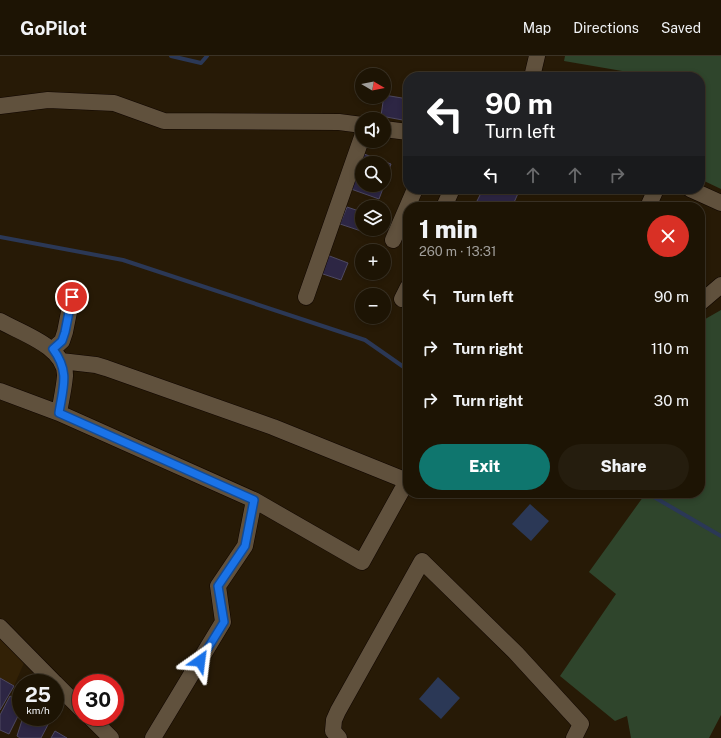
<!DOCTYPE html>
<html lang="en">
<head>
<meta charset="utf-8">
<style>
	:root { --surface:#1d1404; --page:#251d0e; --text:#f1f3f6; --muted:#a09e9a; --line:#3b3326; --accent:#0f766e }
	body { margin:0; font-family:"Public Sans",sans-serif; background:var(--page); color:var(--text); height:100vh; display:flex; flex-direction:column; font-size:15px; white-space:nowrap }
	* { box-sizing:border-box; margin:0 }
	p { font-size:13px; color:var(--muted) }
	.icon { flex:none; width:22px; height:22px; fill:none; stroke:currentColor; stroke-width:2; stroke-linecap:round; stroke-linejoin:round }
	.map { position:relative; flex:1; overflow:hidden }
	.details { position:absolute; left:403px; top:146px; width:302px; height:296px; display:flex; flex-direction:column; background:var(--surface); border-radius:16px; box-shadow:0 2px 6px #0003,0 0 0 1px var(--line) }
	.details>* { flex:none }
	.hud { position:absolute; left:403px; top:16px; width:302px; height:122px; border-radius:16px; box-shadow:0 2px 6px #0003,0 0 0 1px var(--line); background:#202124; color:#fff; overflow:hidden }
	.needle { width:26px; rotate:100deg }
	.controls { position:absolute; left:355px; top:12px; display:grid; gap:8px }
	.controls a { display:grid; place-items:center; width:36px; height:36px; border-radius:50%; background:var(--surface); box-shadow:0 2px 6px #0003,0 0 0 1px var(--line); font-size:20px }
	.speed { position:absolute; left:12px; top:618px; display:flex; gap:8px; font-size:20px; font-weight:700; text-align:center }
	.speed>* { display:grid; place-content:center; width:52px; height:52px; border-radius:50%; background:var(--surface); box-shadow:0 2px 6px #0003,0 0 0 1px var(--line); line-height:1 }
	.speed small { font-size:10px; font-weight:400 }
	.speed .limit { border:6px solid #d22; background:#fff; color:#111 }
	.pin { position:absolute; display:grid; place-items:center; width:34px; height:34px; color:#fff; margin:-17px; border:2px solid #fff; border-radius:50%; box-shadow:0 1px 4px #0007 }
	.me { position:absolute; width:44px; margin:-22px; rotate:31deg; stroke-linejoin:round; filter:drop-shadow(0 0 3px #0008) }
	.turn { display:flex; align-items:center; gap:14px; height:84px; padding:0 16px; font-size:18px }
	.turn .icon { width:52px; height:52px; stroke-width:2.5 }
	.turn b { display:block; font-size:28px; line-height:34px }
	.lanes { display:flex; align-items:center; height:38px; padding:0 16px; background:#0003; justify-content:center; gap:20px; direction:ltr }
	.lanes .off { opacity:.35 }
	.round { display:grid; place-items:center; flex:none; width:42px; height:42px; border-radius:21px; background:var(--page) }
	.summary { display:flex; align-items:center; justify-content:space-between; height:68px; padding:0 16px }
	h1 { font-size:24px; font-weight:800; line-height:30px }
	.button { display:flex; gap:8px; margin-top:auto; padding:8px 16px }
	.button a { flex:1; height:46px; border-radius:24px; background:var(--accent); color:#fff; font-size:16px; font-weight:800; line-height:46px; text-align:center }
	.button a+a { background:var(--page); color:var(--text) }
	ul { padding:0; list-style:none }
	li { display:flex; align-items:center; gap:12px; height:52px; padding:0 16px }
	li div { flex:1 }
	li b { display:block; font-size:15px }
	li em { font-style:normal }
	header { display:flex; align-items:center; gap:24px; box-sizing:border-box; height:56px; padding:0 20px; background:var(--surface); border-bottom:1px solid var(--line) }
	header strong { font-size:19px }
	nav { display:flex; gap:22px; margin-inline-start:auto; font-size:14px }
	.map>svg:first-child { display:block }
</style>
</head>
<body>
<header>
<strong>GoPilot</strong>
<nav><a>Map</a><a>Directions</a><a>Saved</a></nav>
</header>
<div class="map">
<svg width="721" height="682" viewBox="0 0 721 682">
	<rect width="100%" height="100%" fill="#271a06"/>
	<path fill="#322106" d="M 0,571 L 27,600 L 14,630 L 0,622 Z"/>
	<path fill="#2f452c" d="M 565,0 L 721,0 L 721,133 L 700,123 L 700,21 L 657,21 L 564,5 Z
		M 721,254 L 721,659 L 709,682 L 631,682 L 627,660 L 615,665 L 560,620 L 616,538 L 589,516 L 646,437 L 700,437 L 700,266 Z"/>
	<path fill="#2b3856" d="M 530,448 L 549,465 L 531,485 L 512,468 Z
		M 438,621 L 460,642 L 441,663 L 419,643 Z"/>
	<g fill="none" stroke-linecap="round" stroke-linejoin="round">
		<path stroke="#2b3856" stroke-width="4" d="M 171,0 L 201,7 L 207,0
			M 0,181 L 123,204 L 365,284 L 408,314
			M 647,437 L 721,480"/>
	</g>
	<path fill="#2d2644" stroke="#4e4960" d="M 384,39 L 408,43 L 408,65 L 381,60 Z
		M 364,98 L 391,108 L 385,125 L 384,107 L 362,107 L 362,117 L 357,115 Z
		M 357,116 L 362,118 L 362,129 L 384,129 L 385,127 L 379,143 L 351,133 Z
		M 483,133 L 520,133 L 512,151 L 474,151 Z
		M 347,151 L 362,156 L 362,173 L 365,173 L 364,176 L 340,168 Z
		M 327,199 L 348,207 L 341,224 L 320,217 Z
		M 408,291 L 408,305 L 403,302 Z
		M 0,622 L 14,630 L 0,654 Z
		M 10,640 L 21,646 L 21,654 L 9,678 L 0,674 L 0,659 Z
		M 23,661 L 52,661 L 41,682 L 20,682 L 17,680 Z
		M 55,675 L 67,682 L 51,682 Z"/>
	<g fill="none" stroke-linecap="round" stroke-linejoin="round">
		<g stroke="#0f0500" stroke-width="17">
			<path id="minor" d="M 532,21 L 537,0
				M 0,50 L 48,44 L 114,47 L 164,65 L 339,66 L 362,69
				M 384,73 L 408,76
				M 690,133 L 721,147
				M 444,151 L 452,133
				M 648,151 L 656,133
				M 393,184 L 415,133
				M 306,241 L 362,81
				M 402,243 L 408,231
				M 700,247 L 721,229
				M 0,265 C 21,277 66,291 65,320 C 64,332 61,345 59,357
				M 53,293 L 62,285 L 65,276 L 72,241
				M 61,305 L 96,309 L 106,312 L 273,371 L 407,425 L 362,506 L 254,444
				M 0,335 L 59,357 L 254,444 L 245,490 L 218,530 L 223,566 L 153,682
				M 0,571 L 55,627
				M 55,627 L 81,653
				M 90,661 L 111,682
				M 339,682 L 333,675 L 334,664 L 338,655 L 422,505 L 516,597 L 581,668 L 574,682"/>
		</g>
		<use href="#minor" stroke="#60513d" stroke-width="16"/>
	</g>
	<g fill="none" stroke-linecap="round" stroke-linejoin="round">
		<g stroke="#114b97" stroke-width="10">
			<path id="route" d="M 72,241 L 65,276 L 62,285 L 53,293 C 70,316 63,331 59,357 L 254,444 L 245,490 L 218,530 L 224,566 L 200,605"/>
		</g>
		<use href="#route" stroke="#1a73e8" stroke-width="7"/>
	</g>
</svg>
<div class="controls">
<a><svg class="needle" viewBox="-14 -14 28 28"><path d="M0-13l5 13h-10z" fill="#e53935"/><path d="M0 13l5-13h-10z" fill="#a09e9a"/></svg></a>
<a><svg class="icon" aria-label="sound" viewBox="0 0 24 24"><path d="M4 9h4l5-4v14l-5-4H4zM17 9q2 3 0 6"/></svg></a>
<a><svg class="icon" aria-label="search" viewBox="0 0 24 24"><circle cx="10" cy="10" r="6"/><path d="M15 15l6 6"/></svg></a>
<a><svg class="icon" aria-label="layers" viewBox="0 0 24 24"><path d="M12 4l9 5-9 5-9-5zM3 14l9 5 9-5"/></svg></a>
<a>+</a>
<a>−</a>
</div>
<div class="speed"><div>25<small>km/h</small></div><div class="limit">30</div></div>
<div class="pin" style="left:72px;top:241px;background:#d93025"><svg class="icon" aria-label="arrive" viewBox="0 0 24 24"><path d="M6 21V4h12l-3 4 3 4H6"/></svg></div>
<svg class="me" style="left:200px;top:605px" viewBox="-20 -20 40 40"><path d="M0-17L14 15 0 8-14 15z" fill="#1a73e8" stroke="#fff" stroke-width="4"/></svg>
<div class="hud">
<div class="turn"><svg class="icon" aria-label="left" viewBox="0 0 24 24"><path d="M17 20v-9H6M10 6l-5 5 5 5"/></svg><div><b>90 m</b>Turn left</div></div>
<div class="lanes"><svg class="icon" aria-label="left" viewBox="0 0 24 24"><path d="M17 20v-9H6M10 6l-5 5 5 5"/></svg><svg class="icon off" aria-label="ahead" viewBox="0 0 24 24"><path d="M12 20V5M6 11l6-6 6 6"/></svg><svg class="icon off" aria-label="ahead" viewBox="0 0 24 24"><path d="M12 20V5M6 11l6-6 6 6"/></svg><svg class="icon off" aria-label="right" viewBox="0 0 24 24"><path d="M7 20v-9h11M14 6l5 5-5 5"/></svg></div>
</div>
<section class="details">
<div class="summary"><div><h1>1 min</h1><p>260 m · 13:31</p></div><a class="round" style="background:#d93025;color:#fff"><svg class="icon" aria-label="close" viewBox="0 0 24 24"><path d="M6 6l12 12M18 6L6 18"/></svg></a></div>
<ul>
<li><svg class="icon" aria-label="left" viewBox="0 0 24 24"><path d="M17 20v-9H6M10 6l-5 5 5 5"/></svg><div><b>Turn left</b></div><em>90 m</em></li>
<li><svg class="icon" aria-label="right" viewBox="0 0 24 24"><path d="M7 20v-9h11M14 6l5 5-5 5"/></svg><div><b>Turn right</b></div><em>110 m</em></li>
<li><svg class="icon" aria-label="right" viewBox="0 0 24 24"><path d="M7 20v-9h11M14 6l5 5-5 5"/></svg><div><b>Turn right</b></div><em>30 m</em></li>
</ul>
<div class="button"><a>Exit</a><a>Share</a></div>
</section>
</div>
</body>
</html>
